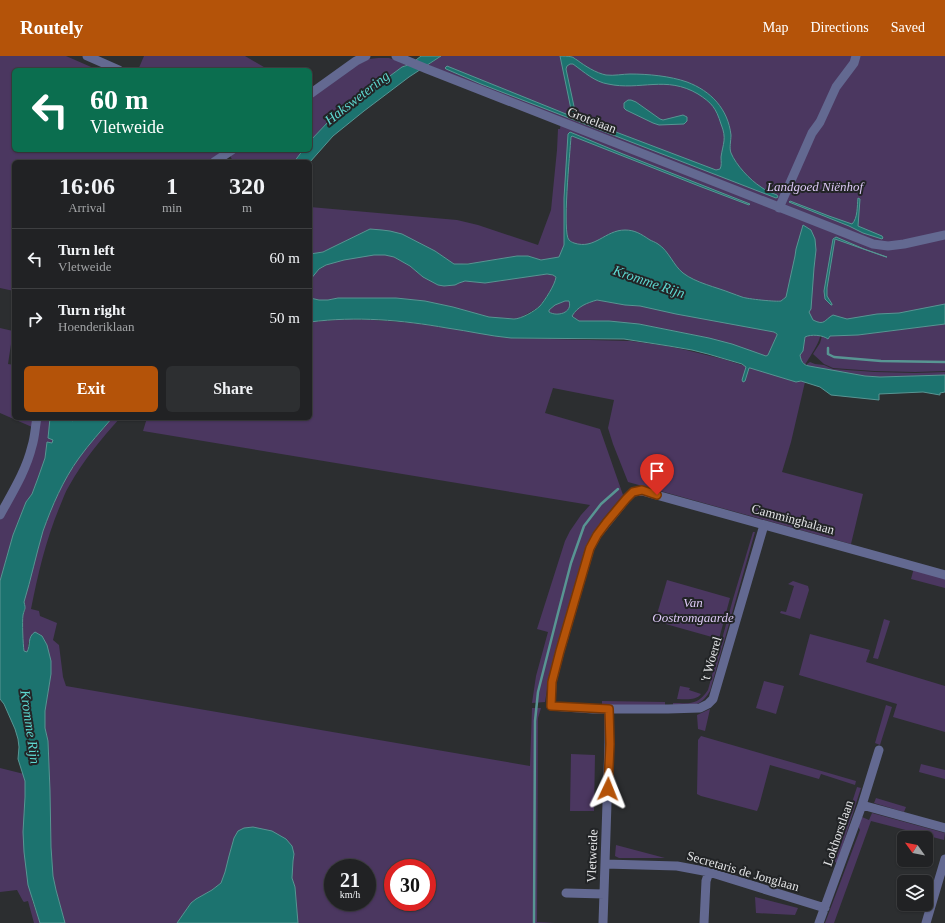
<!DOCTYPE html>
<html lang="en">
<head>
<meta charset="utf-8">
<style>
	:root { --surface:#212224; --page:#2d2f31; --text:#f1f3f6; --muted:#a2a4a6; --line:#3e3f41; --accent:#b45309 }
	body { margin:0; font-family:"Times New Roman",serif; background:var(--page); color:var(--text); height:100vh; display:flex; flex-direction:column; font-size:15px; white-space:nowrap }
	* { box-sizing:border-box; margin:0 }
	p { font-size:13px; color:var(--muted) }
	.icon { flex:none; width:22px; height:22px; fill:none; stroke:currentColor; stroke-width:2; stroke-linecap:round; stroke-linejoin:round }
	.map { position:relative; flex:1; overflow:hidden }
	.details { position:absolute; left:12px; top:104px; width:300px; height:260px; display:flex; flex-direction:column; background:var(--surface); border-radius:6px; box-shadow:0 1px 3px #0004,0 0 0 1px var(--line) }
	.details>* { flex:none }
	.banner { position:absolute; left:12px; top:12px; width:300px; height:84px; border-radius:6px; box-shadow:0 1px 3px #0004,0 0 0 1px var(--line); background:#0b6e4f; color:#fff; overflow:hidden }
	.needle { width:26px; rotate:303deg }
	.buttons { position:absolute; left:897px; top:775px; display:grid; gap:8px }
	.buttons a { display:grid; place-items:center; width:36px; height:36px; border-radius:6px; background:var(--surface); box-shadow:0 1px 3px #0004,0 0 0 1px var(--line); font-size:20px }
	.speed { position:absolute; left:324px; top:803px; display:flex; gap:8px; font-size:20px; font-weight:700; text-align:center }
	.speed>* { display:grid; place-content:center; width:52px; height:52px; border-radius:50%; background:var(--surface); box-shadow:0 1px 3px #0004,0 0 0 1px var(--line); line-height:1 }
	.speed small { font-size:10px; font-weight:400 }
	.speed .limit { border:6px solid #d22; background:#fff; color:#111 }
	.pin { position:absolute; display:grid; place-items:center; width:34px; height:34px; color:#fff; margin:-41px -17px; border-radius:50% 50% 50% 0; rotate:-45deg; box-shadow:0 0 4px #0007 }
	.pin .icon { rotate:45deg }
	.me { position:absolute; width:44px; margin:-22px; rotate:2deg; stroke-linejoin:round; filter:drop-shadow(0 0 3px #0008) }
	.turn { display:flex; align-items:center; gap:14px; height:84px; padding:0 12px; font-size:18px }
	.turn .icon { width:52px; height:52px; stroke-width:2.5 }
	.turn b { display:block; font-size:28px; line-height:34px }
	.eta { display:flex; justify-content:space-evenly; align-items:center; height:68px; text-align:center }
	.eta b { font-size:24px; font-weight:700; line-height:28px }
	.primary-button { display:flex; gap:8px; margin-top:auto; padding:8px 12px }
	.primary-button a { flex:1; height:46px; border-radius:6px; background:var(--accent); color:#fff; font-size:16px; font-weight:700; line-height:46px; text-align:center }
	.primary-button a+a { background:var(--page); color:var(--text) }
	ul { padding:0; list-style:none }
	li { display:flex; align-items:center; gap:12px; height:60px; padding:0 12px; border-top:1px solid var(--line) }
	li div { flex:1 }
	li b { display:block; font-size:15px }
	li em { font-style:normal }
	header { display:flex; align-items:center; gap:24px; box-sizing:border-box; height:56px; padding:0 20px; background:var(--accent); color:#fff }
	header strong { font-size:19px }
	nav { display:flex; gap:22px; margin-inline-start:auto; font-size:14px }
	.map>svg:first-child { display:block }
</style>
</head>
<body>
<header>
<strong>Routely</strong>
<nav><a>Map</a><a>Directions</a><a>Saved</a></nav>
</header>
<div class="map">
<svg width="945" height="867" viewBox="0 0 945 867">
	<rect width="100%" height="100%" fill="#2c2e30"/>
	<path fill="#4b3760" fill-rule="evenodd" d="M 0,0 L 66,0 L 98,14 L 14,14 L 14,94 L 225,94 L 206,106 L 14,106 L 14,235 L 0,232 Z
		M 144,0 L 245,0 L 269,14 L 138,14 Z
		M 441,0 L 945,0 L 945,254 L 821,268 L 737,242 L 692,223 L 688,220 L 559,201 L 541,204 L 528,200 L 517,200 L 477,207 L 461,208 L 454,208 L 435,195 L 390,175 L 370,173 L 331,192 L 323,196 L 310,198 L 310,151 L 457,164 L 478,169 L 538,189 L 551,154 L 557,94 L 558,73 L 560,73 L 561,63 L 428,9 Z
		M 378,2 L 389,2 L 399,5 L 399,6 L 406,9 L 402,11 L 329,65 L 310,85 L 310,42 L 356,9 L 369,3 Z
		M 236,94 L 303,94 L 294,106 L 233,106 L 230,99 Z
		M 374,199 L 385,199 L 394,201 L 410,210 L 423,221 L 438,229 L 444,230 L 455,229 L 459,227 L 465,225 L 485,227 L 547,218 L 555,220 L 556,224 L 549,237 L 539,251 L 518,263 L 501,262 L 489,261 L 453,251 L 425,245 L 396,242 L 338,242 L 328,244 L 319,244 L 310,242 C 310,237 308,228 311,223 C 320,204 355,202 374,199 Z
		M 597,244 L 625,249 L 640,250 L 774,276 L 777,279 L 768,299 L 766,300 L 709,282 L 639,268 L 609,265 L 579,265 L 572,260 C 579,250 586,247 597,244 Z
		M 565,245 L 569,245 C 573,258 557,261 549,256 L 549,254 L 555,249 Z
		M 348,263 C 381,264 414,266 447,272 C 468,275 489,280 511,282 L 631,285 L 667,290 L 686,294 L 723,303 L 796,326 L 801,325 L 805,326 L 791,386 L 782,416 L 863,438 L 851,488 L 628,426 L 613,388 L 608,372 L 614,344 L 553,332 L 545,357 L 600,373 L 623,439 L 603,463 L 589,484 L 548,627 L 545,646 L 532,647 L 536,620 L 548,576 L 537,573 L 565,485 L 570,475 L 581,459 L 590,449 L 143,375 L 147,362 L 310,362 L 310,266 Z
		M 945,268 L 945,315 L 915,316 L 874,315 L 833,312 L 824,308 L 813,298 L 820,287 L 822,280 L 824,280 L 828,283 L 830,280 L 858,279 Z
		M 0,272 L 13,275 L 8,308 L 14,309 L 14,362 L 34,362 L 32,371 L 0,357 Z
		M 808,279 L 820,280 C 820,286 809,302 805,309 L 802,306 L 800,299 L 803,295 L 805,281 Z
		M 810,306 L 815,308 L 824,309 L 833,313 L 875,316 L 915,317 L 945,316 L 945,319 L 880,321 L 865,320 L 807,310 L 807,308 Z
		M 40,362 L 50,362 L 48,381 L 54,384 L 52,388 L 47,386 L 45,402 L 38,422 L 32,438 L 26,446 L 13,479 L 0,525 L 0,464 L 17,435 Z
		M 112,362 L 120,362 C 101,383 83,405 69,430 C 65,436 63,443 60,450 C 46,483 38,518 31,553 L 39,555 L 40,560 L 57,567 L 53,584 L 59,589 L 63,621 L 66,630 L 530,710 L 532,652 L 541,652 L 538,662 L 537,866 L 555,867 L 298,867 L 295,831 L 292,822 L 293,805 L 294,798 L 234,782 L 229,800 L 225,816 L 221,827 L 212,834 L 196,843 L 191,847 L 177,867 L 65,867 L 56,834 L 53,820 L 51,791 L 50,735 L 48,685 L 45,672 L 45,655 L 51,618 L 51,605 L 42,580 L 37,577 L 28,587 L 28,594 L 27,596 L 24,596 L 23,589 L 23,559 L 25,553 L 23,546 C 31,523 36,499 43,475 C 52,450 63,424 79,402 C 89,388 101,375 112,362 ZM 333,812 L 367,812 L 367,846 L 333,846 ZM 393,812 L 427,812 L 427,846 L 393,846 Z
		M 753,476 L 755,476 L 710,635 C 699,653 692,649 673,649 L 673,647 C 690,647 697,650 708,634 L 733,543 Z
		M 914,512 L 945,520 L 945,532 L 911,523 Z
		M 667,524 L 730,542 L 719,583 L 655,565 Z
		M 793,525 L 808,530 L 809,534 L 800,563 L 780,557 L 781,555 L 786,556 L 794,530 L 788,528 Z
		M 884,563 L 890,565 L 878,603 L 873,602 Z
		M 810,578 L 870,594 L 866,606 L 945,630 L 945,676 L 893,661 L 897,648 L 799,619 Z
		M 764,625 L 784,630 L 776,658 L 756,652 Z
		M 680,630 L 690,632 L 689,634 L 701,638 C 696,645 685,643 677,643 Z
		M 602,645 L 665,646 L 665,649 L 602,649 Z
		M 886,649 L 892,651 L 880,689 L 875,687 Z
		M 710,653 L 705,675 L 698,673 L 697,659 Z
		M 701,680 L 856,725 L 855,729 L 821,718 L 819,723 L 770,709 L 759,750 L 757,755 L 701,740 L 697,738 L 698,684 Z
		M 571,698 L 595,699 L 594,755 L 570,755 Z
		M 921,708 L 945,714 L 945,723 L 919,716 Z
		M 0,712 L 24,718 L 25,724 L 25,741 L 24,760 L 32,844 L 40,867 L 34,867 L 28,845 L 24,846 L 23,845 L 17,834 L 0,836 Z
		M 857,731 L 861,732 L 837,807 L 833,805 Z
		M 876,742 L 906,751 L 904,756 L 874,747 Z
		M 872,757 L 945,777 L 944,784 L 871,765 L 834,867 L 825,867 L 860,774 L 858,770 L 862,761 L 869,764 Z
		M 616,789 L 665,802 L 619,802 L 615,800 Z
		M 755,841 L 798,852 L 795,859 L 756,857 Z"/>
	<path fill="#1c736f" stroke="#589593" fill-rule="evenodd" d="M 421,0 L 441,0 L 409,21 L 364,55 L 333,80 L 310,106 L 294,106 L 303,94 L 310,94 L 310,85 L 329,65 L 402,11 L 411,8 Z
		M 560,0 C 563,0 568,0 572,1 C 573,1 575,3 577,4 C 585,10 596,17 606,19 C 614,20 623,18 630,18 C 648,18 670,20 687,26 C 711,35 728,53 731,79 C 731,85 729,92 731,97 C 736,109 750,124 761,131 C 766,135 772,137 777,139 L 778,141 L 776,142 L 481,28 L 446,13 L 445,12 L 447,10 L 571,60 L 572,58 ZM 570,8 L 573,8 C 584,16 595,26 608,28 C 640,35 666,19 698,38 C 712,47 716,52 721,68 C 727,83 723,87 721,101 C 721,106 722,109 720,113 L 716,114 L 579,62 L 575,55 L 566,13 L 567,10 Z
		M 628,44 L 631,44 L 636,46 L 660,63 L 663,64 L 683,59 L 687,61 L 687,65 L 684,68 L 659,69 L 653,67 L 626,54 L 624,52 L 624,47 Z
		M 570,76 L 623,98 L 750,148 L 749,149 L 699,130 L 572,80 L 571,81 C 570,96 562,177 569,184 C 571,186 572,186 574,187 C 595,194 605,174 625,174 C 635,174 641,178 650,184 C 652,185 655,186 658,188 C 669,195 673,209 683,217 C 696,227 716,231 731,237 C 735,238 738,240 742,241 C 747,243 777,246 781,245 C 783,244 784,242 786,241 L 795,200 L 796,193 L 803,169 L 811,174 L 815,183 L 816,194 L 814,212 L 811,253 L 809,256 L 813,264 C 825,270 824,264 833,259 L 847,263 L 877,258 L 899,257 L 945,248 L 945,268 L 858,279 L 830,280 L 828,283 C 823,279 811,278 805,281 L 803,295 L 800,299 C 801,305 803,309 809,310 L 865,320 L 880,321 L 945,319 L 945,336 L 940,337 L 940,339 L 923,336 L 879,338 L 879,344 L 831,339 L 820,331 L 801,325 L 796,326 L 750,312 L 749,312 L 745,325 L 743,326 L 742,324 L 746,311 L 742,308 L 708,298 L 692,294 L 669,290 L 624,283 L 511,282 C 489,280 469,275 447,272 C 402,264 356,260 310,266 L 310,242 L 319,244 L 328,244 L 338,242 L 396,242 L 425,245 L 453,251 L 489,261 L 514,263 C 521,263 535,255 540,250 C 545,244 555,229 556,221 L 553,219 L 547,218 L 485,227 L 465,225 L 459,227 L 455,229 L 444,230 L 438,229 L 423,221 L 410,210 L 394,201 L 385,199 L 374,199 L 344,204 L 326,209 L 319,213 L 310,224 L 310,198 L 323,196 L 331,192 L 370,173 L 382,174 L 390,175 L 402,178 L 435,195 L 454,208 L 468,208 L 517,200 L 528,200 L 541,204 L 559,201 L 564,189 L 564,142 L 568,78 ZM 597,244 L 625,249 L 640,250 L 676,258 L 774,276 L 777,278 L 777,279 L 768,299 L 766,300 L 732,288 L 709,282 L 639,268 L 609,265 L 579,265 L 573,261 L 572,260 C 578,250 587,247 597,244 ZM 565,245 L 569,245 C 573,257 557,261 549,256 L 549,254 L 555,249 Z
		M 858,142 L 860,143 L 858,170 L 882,180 L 883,182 L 882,183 L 863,177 L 849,170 L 789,146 L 790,145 L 829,160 L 852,168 C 858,162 857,150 858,142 Z
		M 836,181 L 864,193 L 887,201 L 886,201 L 835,183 L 827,232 L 827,240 L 832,248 L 832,249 L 831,249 L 825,243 L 824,235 L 833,183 Z
		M 50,362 L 69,362 L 72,365 L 77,362 L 112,362 C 101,375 89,388 79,402 C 63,424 52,450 43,475 C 36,499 31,523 24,546 C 26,554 25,551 23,559 C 22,566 23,588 24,595 L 27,596 C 31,589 27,581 35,576 L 42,580 L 47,589 L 51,605 L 51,618 L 45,655 L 45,672 L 48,685 L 50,735 L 51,791 L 53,820 L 56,834 L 65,867 L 40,867 L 28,829 L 24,796 L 23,776 L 25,741 L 25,725 L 18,703 L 19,691 L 18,683 L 15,673 L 4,648 L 0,643 L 0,525 L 13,479 L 26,446 L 32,438 L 38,422 L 45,402 L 47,386 L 52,387 L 53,384 L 48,382 Z
		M 253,771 L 272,775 L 286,783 L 292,790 L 294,798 L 293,805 L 292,822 L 295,831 L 298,867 L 177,867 L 191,847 L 196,843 L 212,834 L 221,827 L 225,816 L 229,800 L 234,782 L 238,775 L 244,772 Z"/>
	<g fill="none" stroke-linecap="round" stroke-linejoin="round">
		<path stroke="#589593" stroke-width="2.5" d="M 828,292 L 828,298 L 834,301 L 881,305 L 945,306
			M 534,867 L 535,665 L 538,636 L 557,561 L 571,507 L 584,470 L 601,448 L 618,433"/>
		<path stroke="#636991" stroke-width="9" d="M 87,0 L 119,14
			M 396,0 L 427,13 L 873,188 L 888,190 L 904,188 L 945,179
			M 310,38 L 356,5 L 366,0
			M 214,106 L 232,94
			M 779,152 L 812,77 L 820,66 L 836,31 L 854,7 L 856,0
			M 0,459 C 12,437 26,415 32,390 C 35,381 35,371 37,362
			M 764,469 L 713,643 L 708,648 L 700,652 L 668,653 L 593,653 L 551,650 L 552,626 L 560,595 L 590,492 L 597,479 L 626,443 L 633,436 L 642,435 L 945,519
			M 862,749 L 945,772
			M 605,808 L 677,810 L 709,816 L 825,852
			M 566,837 L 604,838
			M 603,867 L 609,687 L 609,653
			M 704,867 L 706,825 L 709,816
			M 819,867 L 862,749 L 879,694
			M 926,867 L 945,803"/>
	</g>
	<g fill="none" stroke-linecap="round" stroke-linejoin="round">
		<g stroke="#753606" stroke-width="10">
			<path id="route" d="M 608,733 L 610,688 L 609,653 L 551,650 L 552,626 L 560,595 L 590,492 L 597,479 L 606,467 L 626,443 L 633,436 L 642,434 L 657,439"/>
		</g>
		<use href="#route" stroke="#b45309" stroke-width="7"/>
	</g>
	<g text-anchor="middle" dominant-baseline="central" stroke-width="4" stroke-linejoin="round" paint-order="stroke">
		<g font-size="13" fill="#e3e4e6" stroke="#222426">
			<text transform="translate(592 64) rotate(21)">Grotelaan</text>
			<text transform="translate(793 463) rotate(15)">Camminghalaan</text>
			<text transform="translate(711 603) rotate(-74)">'t Woerel</text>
			<text transform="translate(838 777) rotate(-71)">Lokhorstlaan</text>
			<text transform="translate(592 800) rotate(-88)">Vletweide</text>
			<text transform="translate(743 815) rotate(16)">Secretaris de Jonglaan</text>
		</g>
		<g font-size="13" font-style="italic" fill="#ddc9f6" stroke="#222426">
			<text x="815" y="130">Landgoed Niënhof</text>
			<text x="693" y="546">Van<tspan x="693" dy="15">Oostromgaarde</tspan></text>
		</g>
		<g font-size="14" font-style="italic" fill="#5ed8d0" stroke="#222426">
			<text transform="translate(357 42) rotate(-38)">Hakswetering</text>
			<text transform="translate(649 226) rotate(19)">Kromme Rijn</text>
			<text transform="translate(30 671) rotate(82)">Kromme Rijn</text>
		</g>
	</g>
</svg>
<div class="buttons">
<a><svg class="needle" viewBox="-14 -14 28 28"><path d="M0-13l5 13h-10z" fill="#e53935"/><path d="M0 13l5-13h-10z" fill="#a2a4a6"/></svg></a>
<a><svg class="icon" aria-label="layers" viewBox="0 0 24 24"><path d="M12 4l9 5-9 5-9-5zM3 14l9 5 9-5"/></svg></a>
</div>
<div class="speed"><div>21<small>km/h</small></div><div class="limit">30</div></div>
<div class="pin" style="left:657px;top:439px;background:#d93025"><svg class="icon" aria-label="arrive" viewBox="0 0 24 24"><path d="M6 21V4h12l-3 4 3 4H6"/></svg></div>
<svg class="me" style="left:608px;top:733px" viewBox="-20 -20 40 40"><path d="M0-17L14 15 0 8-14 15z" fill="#b45309" stroke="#fff" stroke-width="4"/></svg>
<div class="banner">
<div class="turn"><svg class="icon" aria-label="left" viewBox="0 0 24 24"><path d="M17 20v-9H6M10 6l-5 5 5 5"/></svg><div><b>60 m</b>Vletweide</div></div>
</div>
<section class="details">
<div class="eta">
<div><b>16:06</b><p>Arrival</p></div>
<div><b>1</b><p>min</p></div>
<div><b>320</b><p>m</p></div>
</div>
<ul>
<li><svg class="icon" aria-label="left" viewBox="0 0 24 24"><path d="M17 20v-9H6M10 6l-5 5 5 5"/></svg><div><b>Turn left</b><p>Vletweide</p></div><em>60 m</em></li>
<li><svg class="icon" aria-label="right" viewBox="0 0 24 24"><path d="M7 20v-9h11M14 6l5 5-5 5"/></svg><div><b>Turn right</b><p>Hoenderiklaan</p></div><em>50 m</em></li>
</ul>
<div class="primary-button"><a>Exit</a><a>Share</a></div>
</section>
</div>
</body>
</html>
